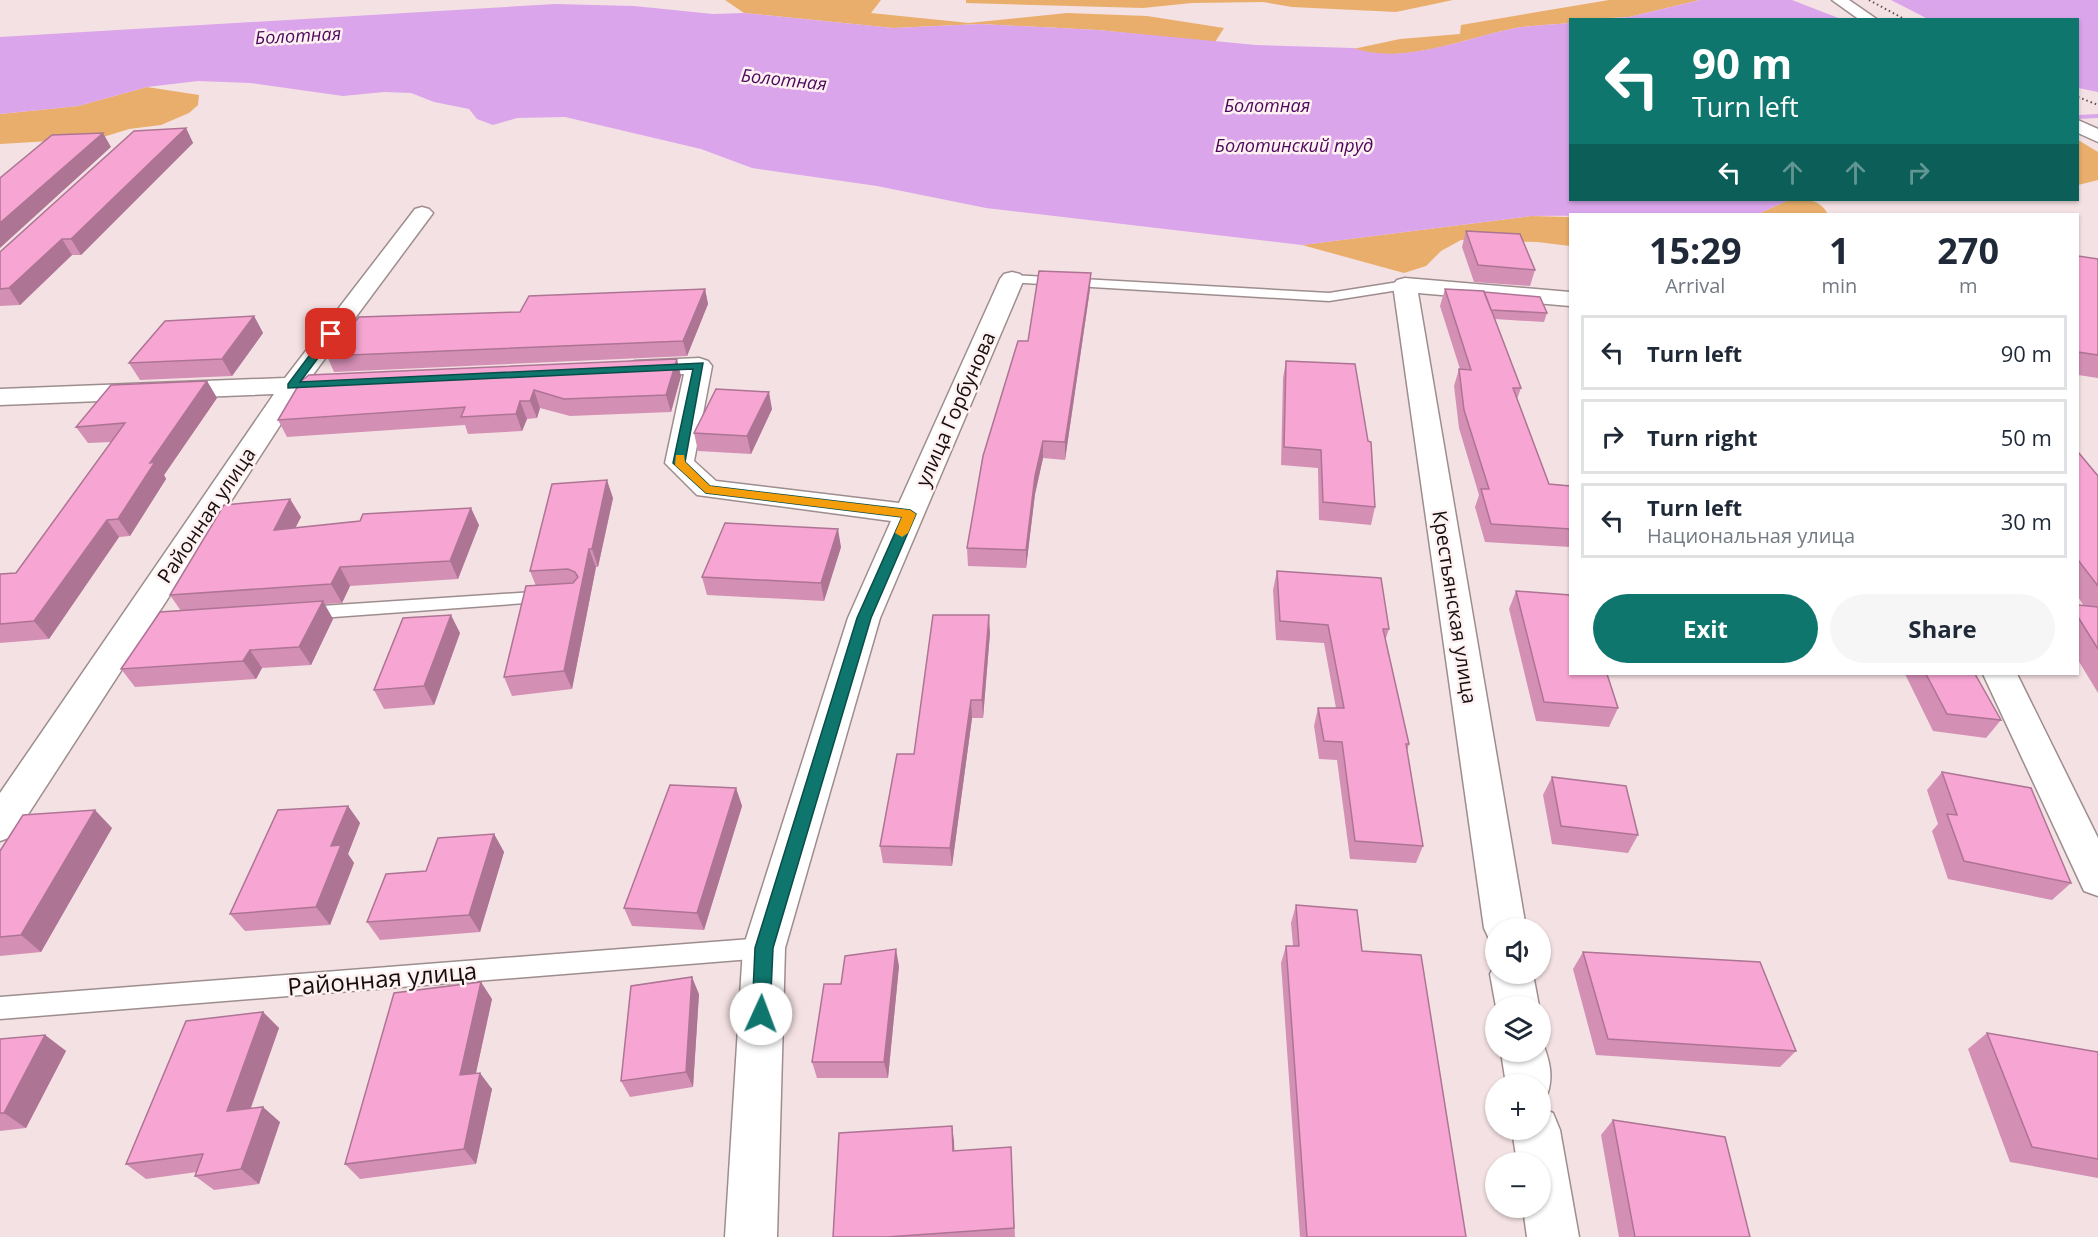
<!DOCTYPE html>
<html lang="en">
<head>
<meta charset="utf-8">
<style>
	:root { --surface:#fff; --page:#f6f6f7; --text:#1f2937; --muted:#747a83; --line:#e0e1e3; --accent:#0f766e }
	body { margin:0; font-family:"Open Sans",sans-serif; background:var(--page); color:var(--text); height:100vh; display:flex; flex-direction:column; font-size:22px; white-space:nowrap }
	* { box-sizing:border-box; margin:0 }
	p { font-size:20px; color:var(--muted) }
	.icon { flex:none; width:33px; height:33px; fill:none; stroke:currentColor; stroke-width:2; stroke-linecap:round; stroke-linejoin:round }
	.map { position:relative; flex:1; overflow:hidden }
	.side { position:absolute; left:1569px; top:213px; width:510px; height:462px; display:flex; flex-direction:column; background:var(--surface); border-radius:0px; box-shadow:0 2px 4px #0004 }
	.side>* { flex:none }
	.banner { position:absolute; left:1569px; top:18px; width:510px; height:183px; border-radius:0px; box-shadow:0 2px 4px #0004; background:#0f766e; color:#fff; overflow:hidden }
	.fabs { position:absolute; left:1485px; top:918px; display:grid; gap:12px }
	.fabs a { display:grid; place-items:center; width:66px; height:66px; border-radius:50%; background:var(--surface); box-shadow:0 2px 4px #0004; font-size:30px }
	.pin { position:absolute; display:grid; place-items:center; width:51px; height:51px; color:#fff; margin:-26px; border-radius:12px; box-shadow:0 3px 9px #0006 }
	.me { position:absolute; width:66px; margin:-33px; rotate:2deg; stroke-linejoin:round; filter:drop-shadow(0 0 4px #0008) }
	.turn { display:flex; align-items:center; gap:21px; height:126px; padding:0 24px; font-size:27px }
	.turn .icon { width:78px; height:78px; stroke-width:2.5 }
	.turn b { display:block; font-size:42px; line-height:51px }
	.lanes { display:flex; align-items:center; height:57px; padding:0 24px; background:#0003; justify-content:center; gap:30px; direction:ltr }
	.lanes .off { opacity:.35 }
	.eta { display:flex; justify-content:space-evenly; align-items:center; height:102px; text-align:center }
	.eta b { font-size:36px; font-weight:700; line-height:42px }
	.cta { display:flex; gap:12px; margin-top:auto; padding:12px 24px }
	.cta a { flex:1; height:69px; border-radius:36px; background:var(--accent); color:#fff; font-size:24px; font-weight:700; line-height:69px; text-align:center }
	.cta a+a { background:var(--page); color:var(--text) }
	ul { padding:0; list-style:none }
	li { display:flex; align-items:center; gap:18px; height:75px; margin:0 12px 9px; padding:0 12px; border:3px solid var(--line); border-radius:0px }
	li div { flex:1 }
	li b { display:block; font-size:22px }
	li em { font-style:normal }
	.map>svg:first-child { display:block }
</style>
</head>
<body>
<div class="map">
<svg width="2098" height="1237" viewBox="0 0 2098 1237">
	<rect width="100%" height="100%" fill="#f4e1e3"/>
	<path fill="#e9ae6c" d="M 725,0 L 881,0 L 871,13 L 969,23 L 1067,13 L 1147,16 L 1224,28 L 1215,42 L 1098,30 L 980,24 L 893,28 L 744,13 Z
		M 966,0 L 1453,0 L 1396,12 L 1292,7 L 1263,2 L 1192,3 L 1143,8 L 966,3 Z
		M 1609,0 L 1700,0 L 1629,17 L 1570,20 L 1570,23 C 1551,25 1530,25 1511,29 C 1463,39 1402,65 1353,49 L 1400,39 L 1460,34 L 1461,25 Z
		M 147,87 L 199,95 L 198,105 L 189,113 L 161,125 L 129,129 L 100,138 L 0,144 L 0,114 L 78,106 Z
		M 2078,140 L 2098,152 L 2098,180 L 2078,185 Z
		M 1789,200 C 1807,200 1819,198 1828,214 L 1758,214 Z
		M 1531,216 L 1570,217 L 1570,246 L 1537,242 L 1461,240 L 1441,251 L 1426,266 L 1404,273 L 1302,245 Z"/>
	<path fill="#daa5ea" d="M 1700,0 L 1792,0 L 1841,19 L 1603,19 L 1629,17 Z
		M 1891,0 L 2098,0 L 2098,92 L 2078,88 L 2078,20 L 1928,19 Z
		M 555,4 L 634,6 L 713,14 L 744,13 L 893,28 L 980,24 L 1098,30 L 1256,45 L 1353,48 C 1402,65 1463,39 1511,29 C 1530,25 1551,25 1570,23 L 1570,200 L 1789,200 L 1758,214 L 1531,216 L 1302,245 L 986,208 L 877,186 L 752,168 L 701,149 L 565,117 L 517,118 L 493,125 L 477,119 L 469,109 L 434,102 L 411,93 L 384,92 L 343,96 L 250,83 L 198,81 L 147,87 L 78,106 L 0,114 L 0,37 Z"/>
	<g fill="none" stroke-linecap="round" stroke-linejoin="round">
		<path fill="#daa5ea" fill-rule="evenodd" d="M 2098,114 L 2098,118 L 2078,119 L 2078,115 Z"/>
		<g stroke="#9e8d8e" stroke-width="3">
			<path id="service" d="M 1012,275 L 1329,293 L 1405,281 L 1411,285 L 1405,289 L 1329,301 L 1008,282 L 1006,279 Z
				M 548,591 L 554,593 L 557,597 L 554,601 L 306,619 L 300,617 L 297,613 L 300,609 L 306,607 Z
				M 764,938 L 772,941 L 776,948 L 772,955 L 764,958 L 0,1019 L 0,997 Z"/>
		</g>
		<g stroke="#9e8d8e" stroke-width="3">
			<path id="minor" d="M 422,207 L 429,209 L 433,213 L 312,376 L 353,377 L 357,383 L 353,389 L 301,393 L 14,836 L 0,841 L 0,793 L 274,394 L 0,405 L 0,389 L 285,378 L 415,209 Z
				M 1012,272 L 1020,274 L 1024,279 L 880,618 L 785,948 L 777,1237 L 725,1237 L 743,948 L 848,618 L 891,521 L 697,495 L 665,463 L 684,374 L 635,377 L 626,374 L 622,369 L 626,364 L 635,361 L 699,358 L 708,361 L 712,366 L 694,461 L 716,481 L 899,503 L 1000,279 L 1004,274 Z
				M 1405,278 L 1570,292 L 1570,306 L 1418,293 L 1526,928 L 1496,928 L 1496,943 L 1490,941 L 1484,928 L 1393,285 L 1397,280 Z
				M 1983,674 L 2017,674 L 2098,838 L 2098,896 L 2084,891 Z
				M 1496,963 L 1496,974 L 1533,974 L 1539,1006 L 1496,1007 L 1490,974 Z
				M 1540,1037 C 1550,1059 1555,1079 1545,1100 L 1540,1102 L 1540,1084 L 1506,1084 L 1501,1052 L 1540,1052 Z
				M 1540,1108 L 1553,1113 L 1560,1130 L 1579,1237 L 1527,1237 L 1523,1208 L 1540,1208 L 1540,1162 L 1517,1162 L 1512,1130 L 1540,1130 Z"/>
		</g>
		<g stroke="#9e8d8e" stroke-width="3">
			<path id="tertiary" d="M 1832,0 L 1849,0 L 1878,20 L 1860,20 Z
				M 2078,120 L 2098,129 L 2098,142 L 2078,133 Z"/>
		</g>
		<use href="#service" fill="#fff" fill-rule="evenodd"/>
		<use href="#minor" fill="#fff" fill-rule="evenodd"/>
		<use href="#tertiary" fill="#fff" fill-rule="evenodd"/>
		<path stroke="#5d5253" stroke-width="2" stroke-dasharray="1.5 3" stroke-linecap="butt" d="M 1869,0 L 1906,20
			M 2078,97 L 2098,105"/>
	</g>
	<path fill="#d48fb5" d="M 186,128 L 193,143 L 81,255 L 72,255 L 20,305 L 0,306 L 0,252 Z
		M 1466,231 L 1535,270 L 1530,286 L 1474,282 L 1462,247 Z
		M 2078,256 L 2098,259 L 2098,378 L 2078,375 Z
		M 705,289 L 708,304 L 687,356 L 334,372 L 327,356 L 520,312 Z
		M 1090,289 L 1065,460 L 1043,458 L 1035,494 L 1026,568 L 968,566 L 967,548 L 1028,341 Z
		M 1445,289 L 1484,292 L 1547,313 L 1544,322 L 1494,319 L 1521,388 L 1517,399 L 1549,484 L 1570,486 L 1570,547 L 1485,542 L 1475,507 L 1479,495 L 1459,428 L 1454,386 L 1459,369 L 1460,369 L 1440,306 Z
		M 254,316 L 263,333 L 232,376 L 140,380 L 129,363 Z
		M 1286,361 L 1375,507 L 1371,525 L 1319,520 L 1318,468 L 1281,465 L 1283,378 Z
		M 681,376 L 671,412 L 570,416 L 540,408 L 537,418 L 527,419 L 522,431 L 468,434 L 465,425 L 287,437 L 278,420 L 301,381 Z
		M 207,381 L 217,398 L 164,475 L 166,479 L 130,536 L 119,537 L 49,639 L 0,643 L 0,574 L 16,573 L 111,442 L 88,443 L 76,427 Z
		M 772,409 L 751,454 L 698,451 L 694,433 Z
		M 2078,452 L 2098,476 L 2098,693 L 2078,660 L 2078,605 L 2084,606 L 2078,597 Z
		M 613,498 L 598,567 L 596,567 L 572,689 L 512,696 L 504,677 L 536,586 L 530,571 Z
		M 290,499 L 301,517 L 295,528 L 479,525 L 458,579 L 350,586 L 342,603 L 324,604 L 333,619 L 311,665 L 262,668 L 256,679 L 135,687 L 121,669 L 181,611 L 170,595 Z
		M 841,547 L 824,601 L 707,595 L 702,577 Z
		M 1277,571 L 1389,629 L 1385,641 L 1409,744 L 1407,751 L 1423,846 L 1416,863 L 1350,859 L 1337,760 L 1319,759 L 1314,726 L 1318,708 L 1336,708 L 1324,643 L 1276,640 L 1273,590 Z
		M 1516,591 L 1618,708 L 1609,727 L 1536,721 L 1509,609 Z
		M 460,633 L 434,705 L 384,709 L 374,690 Z
		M 990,633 L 983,718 L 972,718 L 952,866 L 883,863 L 880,846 L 914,754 Z
		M 1905,674 L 1975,674 L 2001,720 L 1986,738 L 1933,731 Z
		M 1942,772 L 2071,883 L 2052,900 L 1948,879 L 1932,831 L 1938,824 L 1927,790 Z
		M 1552,777 L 1638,835 L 1628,853 L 1552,844 L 1543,795 Z
		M 736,788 L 742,806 L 704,930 L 632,926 L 624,908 Z
		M 348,806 L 360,823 L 348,854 L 354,863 L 330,925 L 245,931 L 230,914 Z
		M 112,828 L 41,952 L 0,956 L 0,851 Z
		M 494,834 L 504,852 L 480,932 L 380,940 L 367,922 L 426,871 Z
		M 1296,905 L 1362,951 L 1466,1237 L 1300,1237 L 1281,963 L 1286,946 L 1293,946 L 1291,923 Z
		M 1583,952 L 1796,1051 L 1780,1067 L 1596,1055 L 1573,969 Z
		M 899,966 L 888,1078 L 817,1078 L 812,1062 L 841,984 Z
		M 699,994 L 693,1087 L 630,1097 L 621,1081 Z
		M 492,999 L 476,1073 L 492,1089 L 476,1164 L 360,1179 L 345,1164 Z
		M 263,1012 L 279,1028 L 251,1108 L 280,1122 L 259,1184 L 214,1190 L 195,1176 L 197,1172 L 146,1179 L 126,1164 Z
		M 1987,1033 L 2098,1052 L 2098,1178 L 2010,1162 L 1968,1049 Z
		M 45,1035 L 66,1051 L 26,1128 L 0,1131 L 0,1039 Z
		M 1613,1120 L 1750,1237 L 1619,1237 L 1601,1135 Z
		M 952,1126 L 954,1151 L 1011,1147 L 1015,1237 L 833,1237 Z"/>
	<path fill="#ad7494" d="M 186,128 L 193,143 L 81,255 L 71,239 Z
		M 103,133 L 111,147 L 0,248 L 0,223 Z
		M 62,239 L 72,255 L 20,305 L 9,288 Z
		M 1091,273 L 1090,289 L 1065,460 L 1065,442 Z
		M 705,289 L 708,304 L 687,356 L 683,341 Z
		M 254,316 L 263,333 L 232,376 L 222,359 Z
		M 677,359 L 681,376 L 671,412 L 666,395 Z
		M 207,381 L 217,398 L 164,475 L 166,479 L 130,536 L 118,519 L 150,463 Z
		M 534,390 L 540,408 L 537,418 L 530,401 Z
		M 769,392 L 772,409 L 751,454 L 747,436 Z
		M 520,401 L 527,419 L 522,431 L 516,414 Z
		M 1043,441 L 1043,458 L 1035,494 L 1026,568 L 1026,550 L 1035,476 Z
		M 607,480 L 613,498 L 598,567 L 592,549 Z
		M 290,499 L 301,517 L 285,548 L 274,530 Z
		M 471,508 L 479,525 L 458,579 L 450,561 Z
		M 107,520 L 119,537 L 49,639 L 34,621 Z
		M 838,529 L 841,547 L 824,601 L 821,583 Z
		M 589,549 L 596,567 L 572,689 L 564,671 Z
		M 340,567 L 350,586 L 342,603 L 331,584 Z
		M 323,601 L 333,619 L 311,665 L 299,647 Z
		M 451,615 L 460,633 L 434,705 L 424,686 Z
		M 989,615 L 990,633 L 983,718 L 982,700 Z
		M 250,650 L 262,668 L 256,679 L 243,661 Z
		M 971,700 L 972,718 L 952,866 L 950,848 Z
		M 736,788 L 742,806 L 704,930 L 697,913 Z
		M 348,806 L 360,823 L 348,854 L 354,863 L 330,925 L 316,907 L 331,846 Z
		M 95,810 L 112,828 L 41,952 L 21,935 Z
		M 494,834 L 504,852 L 480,932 L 469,915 Z
		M 896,949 L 899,966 L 888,1078 L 884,1062 Z
		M 692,977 L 699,994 L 693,1087 L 686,1072 Z
		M 481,982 L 492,999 L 472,1091 L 460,1075 Z
		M 263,1012 L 279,1028 L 244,1126 L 227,1111 Z
		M 45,1035 L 66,1051 L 26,1128 L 4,1113 Z
		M 480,1073 L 492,1089 L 476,1164 L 464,1149 Z
		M 263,1107 L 280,1122 L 259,1184 L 241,1169 Z
		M 952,1126 L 954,1141 L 955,1166 L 953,1151 Z"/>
	<path fill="#f7a6d3" stroke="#ad7494" stroke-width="1.5" d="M 186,128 L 71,239 L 62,239 L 9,288 L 0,289 L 0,252 L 134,131 Z
		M 103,133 L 0,223 L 0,178 L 52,135 Z
		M 1466,231 L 1520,234 L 1535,270 L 1478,265 Z
		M 2078,256 L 2098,259 L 2098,355 L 2078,352 Z
		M 1039,271 L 1091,273 L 1065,442 L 1043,441 L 1035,476 L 1026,550 L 967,548 L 983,456 L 1018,341 L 1028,341 Z
		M 705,289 L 683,341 L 327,356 L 359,317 L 520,312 L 529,296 Z
		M 1445,289 L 1484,291 L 1521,388 L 1513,388 L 1549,484 L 1570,486 L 1570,529 L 1491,524 L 1481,489 L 1489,489 L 1464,410 L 1459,369 L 1471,370 Z
		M 1484,292 L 1540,297 L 1547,313 L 1491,310 Z
		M 254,316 L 222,359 L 129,363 L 165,321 Z
		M 677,359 L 666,395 L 564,399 L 534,390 L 530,401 L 520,401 L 516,414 L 461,417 L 465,407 L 278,420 L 301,381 L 309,375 Z
		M 1286,361 L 1355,364 L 1368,441 L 1371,442 L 1375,507 L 1323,502 L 1321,450 L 1284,447 Z
		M 207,381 L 150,463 L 155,462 L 118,519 L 107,520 L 34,621 L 0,624 L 0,574 L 16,573 L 125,423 L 76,427 L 111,385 Z
		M 716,389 L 769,392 L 747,436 L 694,433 Z
		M 2078,452 L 2098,476 L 2098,586 L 2078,560 Z
		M 607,480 L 592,549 L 589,549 L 564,671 L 504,677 L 526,586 L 573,583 L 578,577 L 575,572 L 568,569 L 530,571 L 552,484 Z
		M 290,499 L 274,530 L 360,521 L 363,514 L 471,508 L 450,561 L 340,567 L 331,584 L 170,595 L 224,505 Z
		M 725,523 L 838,529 L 821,583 L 702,577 Z
		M 1277,571 L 1381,578 L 1389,629 L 1383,629 L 1409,744 L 1406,744 L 1423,846 L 1355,841 L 1342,742 L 1324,741 L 1318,708 L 1344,708 L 1328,625 L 1280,621 Z
		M 1516,591 L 1570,595 L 1570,674 L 1607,674 L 1618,708 L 1544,702 Z
		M 323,601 L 299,647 L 250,650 L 243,661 L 121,669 L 160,612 Z
		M 2078,605 L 2098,607 L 2098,649 L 2078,617 Z
		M 451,615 L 424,686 L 374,690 L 403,618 Z
		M 933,615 L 989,615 L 982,700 L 971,700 L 950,848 L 880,846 L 897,754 L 914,754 Z
		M 1926,674 L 1975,674 L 2001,720 L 1947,714 Z
		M 1942,772 L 2031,788 L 2071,883 L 1964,861 L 1947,814 L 1957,815 Z
		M 1552,777 L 1626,786 L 1638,835 L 1561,826 Z
		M 670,785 L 736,788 L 697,913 L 624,908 Z
		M 348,806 L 331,846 L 341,845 L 316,907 L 230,914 L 278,810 Z
		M 95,810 L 21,935 L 0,937 L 0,851 L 23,815 Z
		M 494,834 L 469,915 L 367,922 L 386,874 L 426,871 L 438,838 Z
		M 1296,905 L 1357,910 L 1362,951 L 1421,955 L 1466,1237 L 1307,1237 L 1286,946 L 1299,946 Z
		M 896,949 L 884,1062 L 812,1062 L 824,984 L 841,984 L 845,956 Z
		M 1583,952 L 1760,962 L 1796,1051 L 1608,1039 Z
		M 692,977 L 686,1072 L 621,1081 L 631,986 Z
		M 481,982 L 460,1075 L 480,1073 L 464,1149 L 345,1164 L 394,993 Z
		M 263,1012 L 227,1111 L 263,1107 L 241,1169 L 195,1176 L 203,1154 L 126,1164 L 186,1021 Z
		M 1987,1033 L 2098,1052 L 2098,1159 L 2032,1147 Z
		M 45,1035 L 4,1113 L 0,1113 L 0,1039 Z
		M 1613,1120 L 1725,1137 L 1750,1237 L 1635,1237 Z
		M 952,1126 L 953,1151 L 1011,1147 L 1014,1228 L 887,1237 L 833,1237 L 839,1133 Z"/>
	<path fill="#0f766e" stroke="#0a4d48" stroke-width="1.5" d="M 331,331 L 336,334 L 300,382 L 703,363 L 685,462 L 710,486 L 910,510 L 916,514 L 871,618 L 773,948 L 770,1014 L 768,1021 L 761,1023 L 755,1021 L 752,1014 L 755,948 L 857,618 L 902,517 L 706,493 L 673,463 L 693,369 L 288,388 L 288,384 L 327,332 Z"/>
	<path fill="#f59e0b" d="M 676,455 L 684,455 L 685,462 L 710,486 L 910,510 L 916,514 L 908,533 L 902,537 L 895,533 L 902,517 L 706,493 L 675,465 Z"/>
	<g text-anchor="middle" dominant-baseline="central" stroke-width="5" stroke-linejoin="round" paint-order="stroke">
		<g font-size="18" font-style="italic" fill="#4b085d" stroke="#fff0f1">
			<text transform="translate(298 35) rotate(-3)">Болотная</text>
			<text transform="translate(784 79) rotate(6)">Болотная</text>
			<text x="1267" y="105">Болотная</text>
			<text x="1294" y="145">Болотинский пруд</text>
		</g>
		<g font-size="20" fill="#140e0e" stroke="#fff0f1">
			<text transform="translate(955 409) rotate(-66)">улица Горбунова</text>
			<text transform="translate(206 515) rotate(-56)">Районная улица</text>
			<text transform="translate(1455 607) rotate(81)">Крестьянская улица</text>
		</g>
		<g font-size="24" fill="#140e0e" stroke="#fff0f1">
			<text transform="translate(382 978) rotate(-5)">Районная улица</text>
		</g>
	</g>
</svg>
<div class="fabs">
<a><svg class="icon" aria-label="sound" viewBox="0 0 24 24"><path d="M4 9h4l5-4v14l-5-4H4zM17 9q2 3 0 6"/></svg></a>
<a><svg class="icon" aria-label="layers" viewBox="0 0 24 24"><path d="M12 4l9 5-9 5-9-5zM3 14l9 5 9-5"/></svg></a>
<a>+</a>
<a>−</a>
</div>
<div class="pin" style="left:331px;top:334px;background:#d93025"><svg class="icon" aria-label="arrive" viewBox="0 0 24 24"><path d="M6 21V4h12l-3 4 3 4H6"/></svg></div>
<svg class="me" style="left:761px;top:1014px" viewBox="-20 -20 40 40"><circle r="19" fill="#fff"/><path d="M0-13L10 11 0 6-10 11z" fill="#0f766e"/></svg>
<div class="banner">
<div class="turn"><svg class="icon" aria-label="left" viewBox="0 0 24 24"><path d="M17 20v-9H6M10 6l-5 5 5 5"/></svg><div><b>90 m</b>Turn left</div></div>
<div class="lanes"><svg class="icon" aria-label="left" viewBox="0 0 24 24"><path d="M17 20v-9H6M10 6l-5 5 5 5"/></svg><svg class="icon off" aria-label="ahead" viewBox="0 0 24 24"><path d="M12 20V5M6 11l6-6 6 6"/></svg><svg class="icon off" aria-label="ahead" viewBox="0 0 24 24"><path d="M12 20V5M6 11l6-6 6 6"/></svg><svg class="icon off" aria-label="right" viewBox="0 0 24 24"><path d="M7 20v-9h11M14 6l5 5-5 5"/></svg></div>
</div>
<section class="side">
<div class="eta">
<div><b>15:29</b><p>Arrival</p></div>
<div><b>1</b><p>min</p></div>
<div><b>270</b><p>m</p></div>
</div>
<ul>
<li><svg class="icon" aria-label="left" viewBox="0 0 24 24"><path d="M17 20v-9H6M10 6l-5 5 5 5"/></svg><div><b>Turn left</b></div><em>90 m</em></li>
<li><svg class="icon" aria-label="right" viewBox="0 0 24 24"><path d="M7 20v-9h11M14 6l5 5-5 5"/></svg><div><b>Turn right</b></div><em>50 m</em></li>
<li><svg class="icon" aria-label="left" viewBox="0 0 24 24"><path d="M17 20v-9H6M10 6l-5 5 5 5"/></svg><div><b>Turn left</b><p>Национальная улица</p></div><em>30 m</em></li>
</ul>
<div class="cta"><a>Exit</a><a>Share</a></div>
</section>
</div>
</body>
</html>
